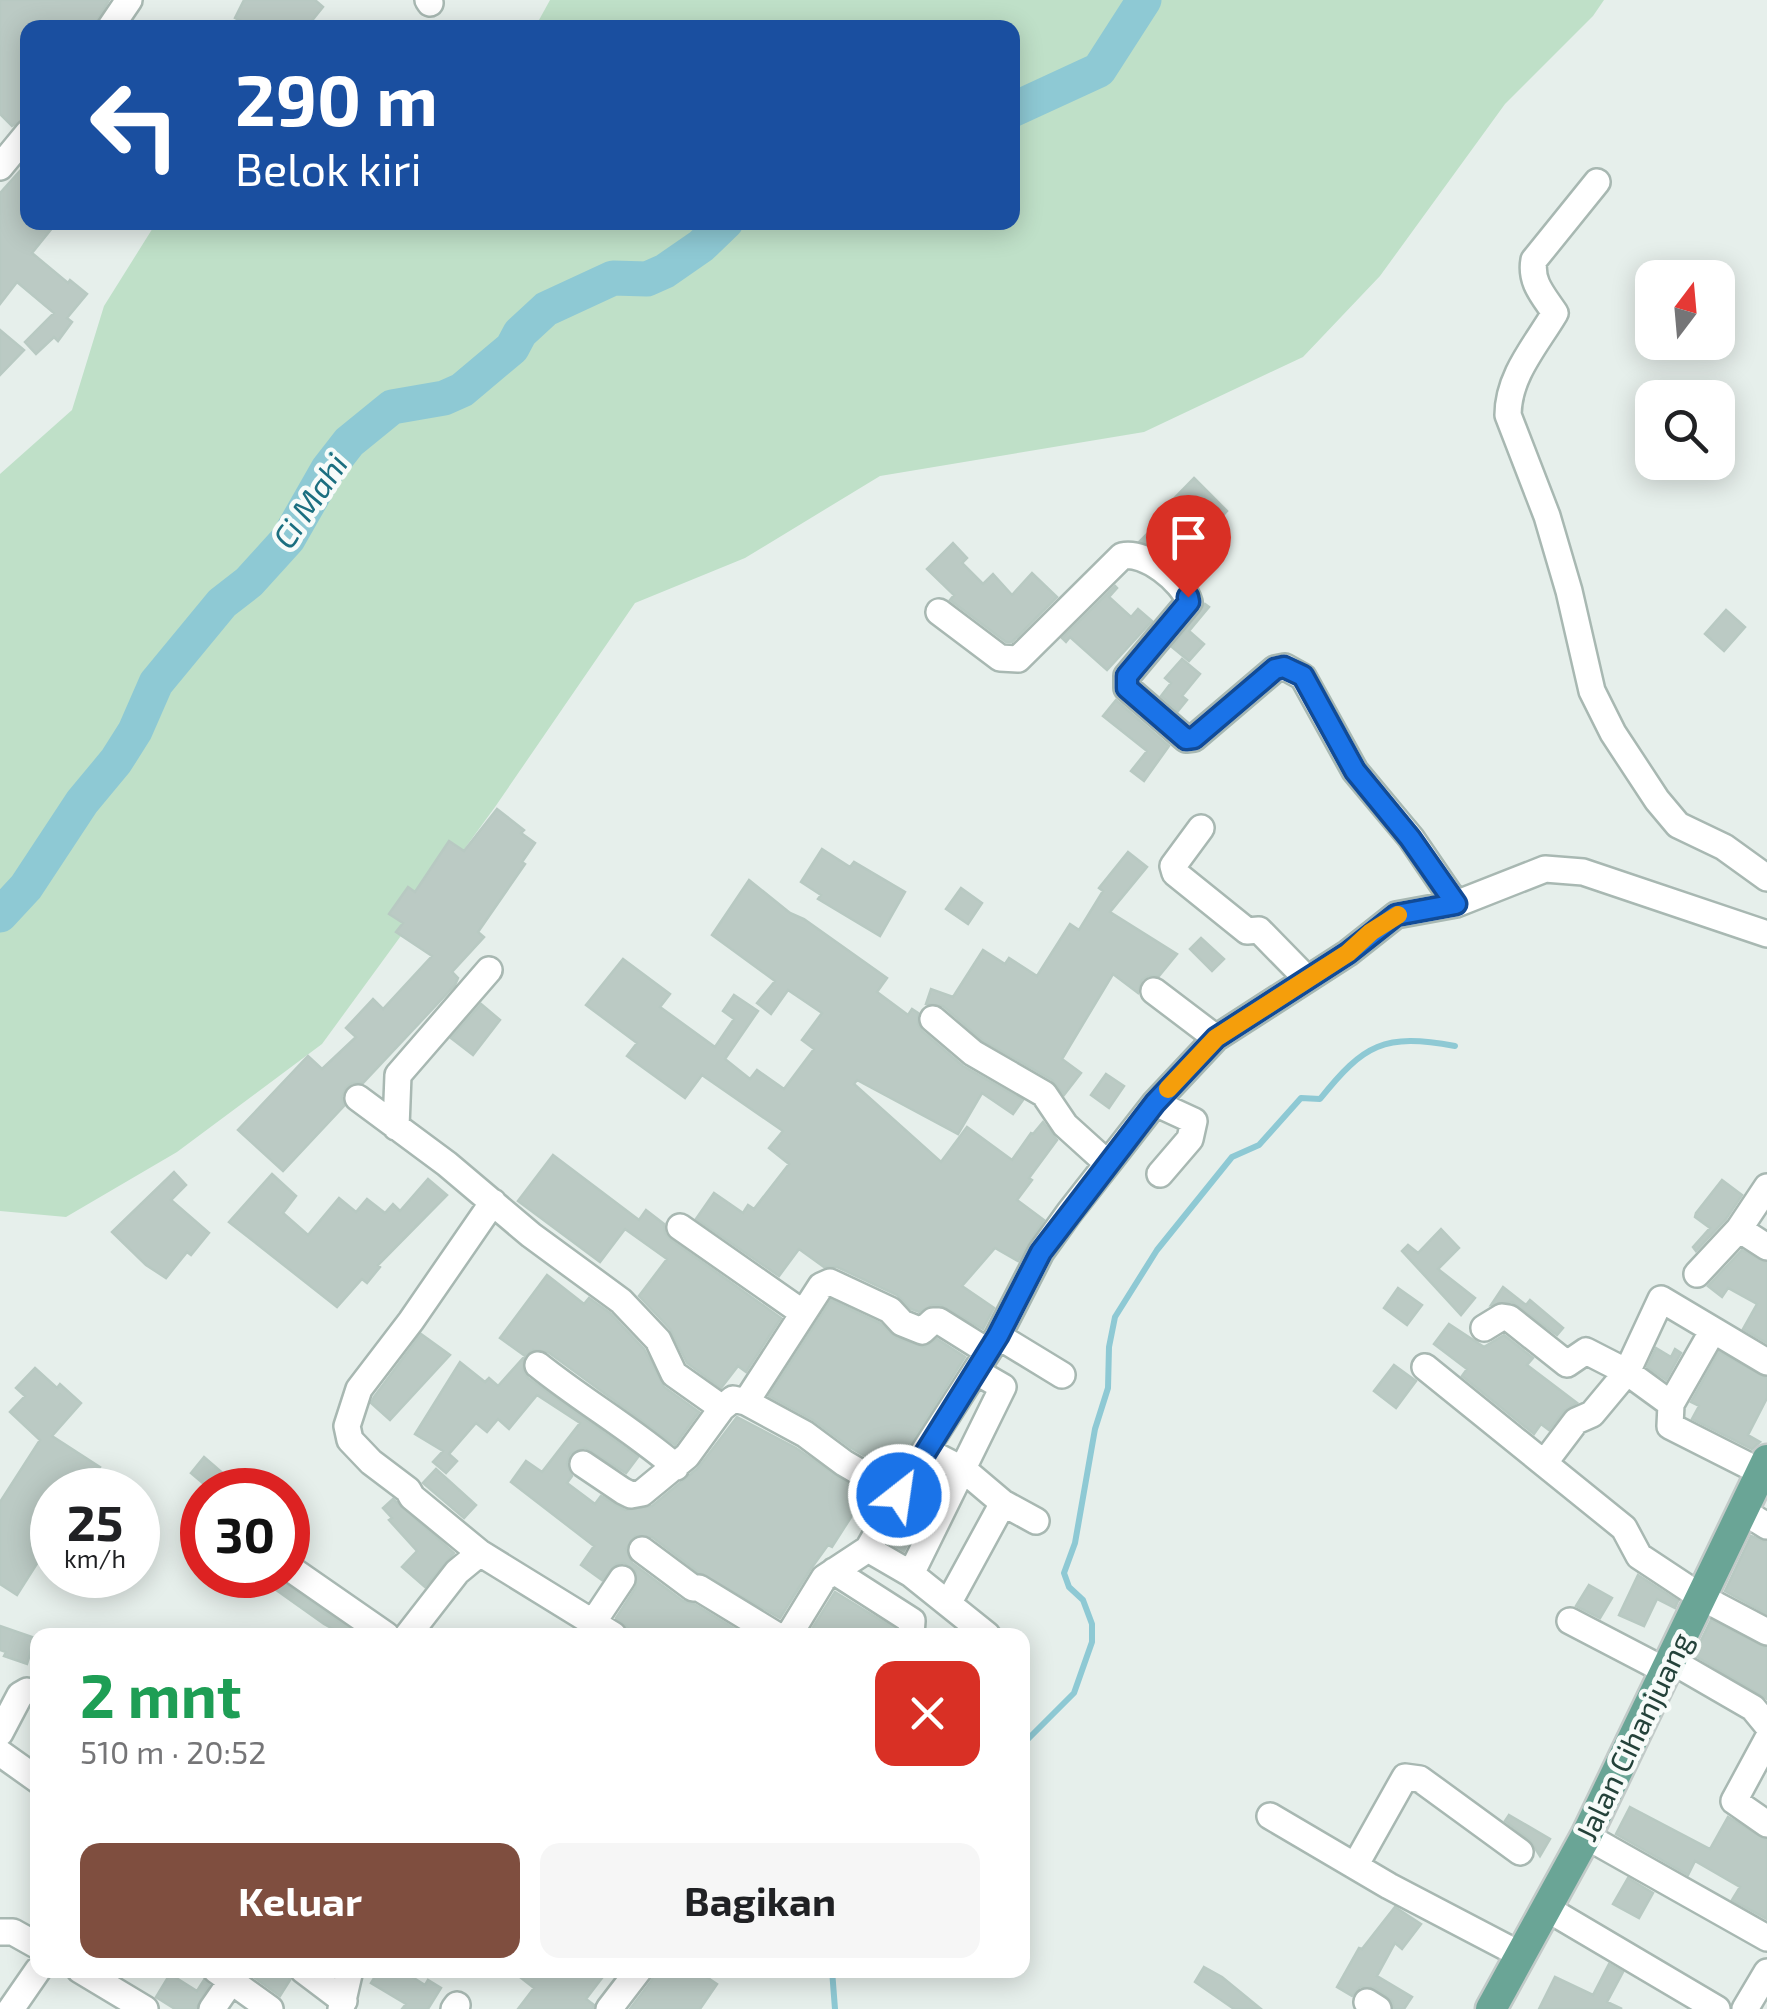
<!DOCTYPE html>
<html lang="id">
<head>
<meta charset="utf-8">
<style>
	:root { --surface:#fff; --page:#f6f6f6; --text:#202124; --muted:#757577; --accent:#7f4e3f }
	body { margin:0; font-family:"Exo 2",sans-serif; background:var(--page); color:var(--text); height:100vh; display:flex; flex-direction:column; font-size:38px; white-space:nowrap }
	* { box-sizing:border-box; margin:0 }
	p { font-size:32px; color:var(--muted) }
	.icon { flex:none; width:55px; height:55px; fill:none; stroke:currentColor; stroke-width:2; stroke-linecap:round; stroke-linejoin:round }
	.map { position:relative; flex:1; overflow:hidden }
	.side { position:absolute; left:30px; top:1628px; width:1000px; height:350px; display:flex; flex-direction:column; background:var(--surface); border-radius:20px; box-shadow:0 5px 25px #0003 }
	.side>* { flex:none }
	.hud { position:absolute; left:20px; top:20px; width:1000px; height:210px; border-radius:20px; box-shadow:0 5px 25px #0003; background:#1a4fa0; color:#fff; overflow:hidden }
	.needle { width:65px; rotate:16deg }
	.buttons { position:absolute; left:1635px; top:260px; display:grid; gap:20px }
	.buttons a { display:grid; place-items:center; width:100px; height:100px; border-radius:20px; background:var(--surface); box-shadow:0 5px 25px #0003; font-size:50px }
	.speed { position:absolute; left:30px; top:1468px; display:flex; gap:20px; font-size:50px; font-weight:700; text-align:center }
	.speed>* { display:grid; place-content:center; width:130px; height:130px; border-radius:50%; background:var(--surface); box-shadow:0 5px 25px #0003; line-height:1 }
	.speed small { font-size:25px; font-weight:400 }
	.speed .limit { border:15px solid #d22; background:#fff; color:#111 }
	.pin { position:absolute; display:grid; place-items:center; width:85px; height:85px; color:#fff; margin:-102px -42px; border-radius:50% 50% 50% 0; rotate:-45deg; box-shadow:0 0 10px #0007 }
	.pin .icon { rotate:45deg }
	.me { position:absolute; width:110px; margin:-55px; rotate:30deg; stroke-linejoin:round; filter:drop-shadow(0 0 8px #0008) }
	.turn { display:flex; align-items:center; gap:35px; height:210px; padding:0 50px; font-size:45px }
	.turn .icon { width:130px; height:130px; stroke-width:2.5 }
	.turn b { display:block; font-size:70px; line-height:85px }
	.round { display:grid; place-items:center; flex:none; width:105px; height:105px; border-radius:20px; background:var(--page) }
	.head { display:flex; align-items:center; justify-content:space-between; height:170px; padding:0 50px }
	h1 { font-size:60px; font-weight:700; line-height:75px; color:#1e9e55 }
	.action { display:flex; gap:20px; margin-top:auto; padding:20px 50px }
	.action a { flex:1; height:115px; border-radius:20px; background:var(--accent); color:#fff; font-size:40px; font-weight:700; line-height:115px; text-align:center }
	.action a+a { background:var(--page); color:var(--text) }
	.map>svg:first-child { display:block }
</style>
</head>
<body>
<div class="map">
<svg width="1767" height="2009" viewBox="0 0 1767 2009">
	<rect width="100%" height="100%" fill="#e6efeb"/>
	<path fill="#bfe0c8" d="M 550,0 L 1604,0 L 1593,16 L 1505,104 L 1380,276 L 1303,357 L 1144,432 L 880,476 L 745,558 L 635,603 L 495,807 L 322,1044 L 177,1152 L 66,1217 L 0,1211 L 0,474 L 72,410 L 104,306 L 156,223 L 1012,222 L 1012,28 L 519,27 L 539,20 Z"/>
	<g fill="none" stroke-linecap="round" stroke-linejoin="round">
		<path stroke="#8ec9d4" stroke-width="6" d="M 1022,1745 L 1074,1693 L 1092,1642 L 1092,1624 L 1083,1600 L 1069,1587 L 1064,1573 L 1075,1543 L 1095,1429 L 1108,1388 L 1109,1347 L 1115,1317 L 1157,1250 L 1232,1157 L 1259,1145 L 1301,1098 L 1320,1099 C 1364,1044 1384,1033 1455,1046
			M 832,1970 L 835,2009"/>
		<path stroke="#8ec9d4" stroke-width="35" d="M 1012,110 L 1099,70 L 1144,0
			M 0,915 L 26,887 L 82,802 L 116,761 L 135,731 L 156,683 L 222,603 L 249,582 L 288,539 L 328,469 L 349,442 L 392,407 L 444,398 L 462,390 L 512,348 L 520,333 L 546,309 L 613,278 L 647,279 L 665,271 L 701,246 L 726,222"/>
	</g>
	<path fill="#bbcac4" stroke="#b8c9c2" stroke-width="2.5" d="M 0,0 L 109,0 L 93,28 L 28,28 L 28,117 L 12,126 L 0,114 Z
		M 244,0 L 315,0 L 323,7 L 306,28 L 255,28 L 235,18 Z
		M 28,162 L 28,222 L 57,222 L 32,253 L 68,283 L 70,280 L 87,294 L 67,318 L 72,322 L 58,341 L 54,337 L 36,354 L 25,342 L 54,313 L 17,282 L 0,304 L 0,193 Z
		M 0,330 L 24,350 L 0,375 Z
		M 1194,478 L 1227,511 L 1214,525 L 1197,509 L 1158,548 L 1140,541 L 1161,520 L 1157,516 Z
		M 953,543 L 967,558 L 962,563 L 983,584 L 993,574 L 1012,595 L 1032,573 L 1057,597 L 1012,642 L 1006,642 L 950,600 L 954,595 L 927,569 Z
		M 1115,586 L 1117,588 L 1109,597 L 1131,617 L 1138,609 L 1152,621 L 1107,670 L 1070,637 L 1066,642 L 1062,638 Z
		M 1205,604 L 1209,607 L 1189,631 L 1204,644 L 1189,661 L 1172,647 Z
		M 1726,610 L 1745,627 L 1724,651 L 1705,634 Z
		M 1182,659 L 1200,674 L 1182,696 L 1187,700 L 1178,711 L 1161,696 L 1171,683 L 1165,678 Z
		M 1116,700 L 1169,746 L 1144,781 L 1131,771 L 1147,751 L 1103,716 Z
		M 497,809 L 524,830 L 521,833 L 535,843 L 522,862 L 525,864 L 478,932 L 484,937 L 452,972 L 458,978 L 455,985 L 363,1083 L 352,1083 L 346,1088 L 342,1097 L 344,1106 L 283,1171 L 238,1130 L 308,1056 L 322,1069 L 356,1037 L 346,1028 L 373,999 L 383,1009 L 432,956 L 396,932 L 403,923 L 389,914 L 408,887 L 415,892 L 449,841 L 464,851 Z
		M 822,849 L 850,867 L 854,862 L 905,892 L 880,936 L 818,899 L 821,895 L 801,882 Z
		M 1128,852 L 1147,867 L 1110,912 L 1177,954 L 1159,976 L 1149,976 L 1142,980 L 1138,993 L 1113,974 L 1062,1059 L 1081,1073 L 1064,1095 L 1052,1080 L 982,1040 L 943,1006 L 926,1004 L 931,989 L 953,997 L 983,950 L 1005,964 L 1009,958 L 1037,976 L 1070,924 L 1079,930 L 1103,891 L 1099,888 Z
		M 749,880 L 790,913 L 804,919 L 887,978 L 877,992 L 908,1015 L 912,1009 L 918,1013 L 918,1024 L 922,1031 L 963,1066 L 1023,1100 L 1013,1114 L 982,1093 L 958,1134 L 857,1080 L 854,1084 L 941,1162 L 967,1127 L 1012,1160 L 1031,1133 L 1033,1134 L 1043,1122 L 1057,1140 L 1029,1178 L 1032,1180 L 1017,1200 L 1044,1220 L 1018,1261 L 995,1248 L 962,1286 L 994,1308 L 983,1329 L 940,1305 L 932,1305 L 919,1312 L 911,1309 L 897,1295 L 837,1267 L 824,1267 L 799,1249 L 779,1276 L 696,1219 L 714,1193 L 743,1213 L 748,1205 L 754,1209 L 789,1164 L 769,1148 L 783,1131 L 702,1075 L 685,1098 L 627,1056 L 637,1043 L 586,1005 L 623,959 L 670,994 L 660,1007 L 715,1047 L 734,1019 L 723,1011 L 734,995 L 758,1011 L 725,1059 L 750,1079 L 757,1070 L 784,1089 L 814,1049 L 802,1040 L 822,1013 L 788,990 L 771,1014 L 757,1003 L 775,981 L 712,935 Z
		M 961,888 L 982,903 L 968,924 L 946,909 Z
		M 1201,938 L 1224,959 L 1212,971 L 1190,949 Z
		M 481,1004 L 500,1020 L 473,1055 L 451,1038 Z
		M 1106,1074 L 1124,1086 L 1109,1108 L 1091,1095 Z
		M 553,1155 L 639,1220 L 646,1210 L 664,1224 L 665,1233 L 671,1240 L 781,1318 L 746,1372 L 738,1366 L 721,1388 L 687,1363 L 670,1329 L 639,1296 L 667,1259 L 625,1229 L 600,1262 L 518,1201 Z
		M 174,1172 L 186,1185 L 171,1200 L 209,1233 L 191,1255 L 187,1252 L 166,1278 L 146,1265 L 112,1232 Z
		M 272,1174 L 296,1196 L 283,1213 L 308,1235 L 339,1198 L 356,1212 L 367,1199 L 385,1213 L 393,1204 L 400,1211 L 428,1179 L 447,1195 L 378,1265 L 380,1267 L 367,1283 L 362,1279 L 337,1307 L 229,1222 Z
		M 1722,1180 L 1742,1195 L 1726,1219 L 1696,1251 L 1693,1247 L 1710,1228 L 1695,1217 L 1696,1213 Z
		M 1441,1229 L 1459,1248 L 1438,1269 L 1475,1298 L 1461,1315 L 1402,1251 L 1408,1245 L 1418,1253 Z
		M 1742,1250 L 1767,1263 L 1767,1343 L 1743,1329 L 1757,1304 L 1728,1288 L 1722,1297 L 1708,1286 Z
		M 547,1275 L 584,1304 L 589,1298 L 610,1313 L 644,1349 L 664,1387 L 699,1412 L 675,1445 L 548,1352 L 533,1350 L 525,1356 L 500,1338 Z
		M 1503,1287 L 1526,1305 L 1530,1300 L 1563,1328 L 1557,1335 L 1512,1302 L 1491,1305 Z
		M 1398,1288 L 1422,1305 L 1407,1325 L 1384,1308 Z
		M 831,1300 L 880,1323 L 896,1338 L 924,1347 L 937,1339 L 965,1357 L 893,1472 L 851,1448 L 813,1420 L 769,1396 Z
		M 1449,1324 L 1484,1347 L 1504,1335 L 1533,1358 L 1527,1365 L 1577,1403 L 1564,1411 L 1549,1430 L 1541,1424 L 1534,1434 L 1462,1376 L 1467,1369 L 1434,1344 Z
		M 421,1334 L 450,1355 L 390,1420 L 371,1403 L 374,1397 Z
		M 1656,1348 L 1671,1357 L 1675,1349 L 1681,1353 L 1666,1380 L 1647,1367 Z
		M 1719,1352 L 1767,1378 L 1767,1398 L 1748,1435 L 1760,1442 L 1752,1449 L 1692,1419 L 1699,1406 L 1691,1402 Z
		M 524,1357 L 523,1370 L 528,1378 L 638,1457 L 626,1473 L 585,1448 L 570,1454 L 567,1464 L 572,1476 L 567,1483 L 595,1504 L 601,1496 L 625,1510 L 652,1506 L 698,1468 L 737,1417 L 796,1448 L 876,1503 L 865,1522 L 853,1514 L 832,1547 L 828,1545 L 810,1570 L 780,1618 L 698,1572 L 652,1537 L 635,1536 L 626,1549 L 632,1563 L 683,1601 L 694,1604 L 745,1635 L 636,1635 L 616,1618 L 636,1587 L 636,1571 L 624,1563 L 616,1564 L 602,1580 L 581,1565 L 594,1546 L 511,1482 L 526,1461 L 542,1472 L 580,1423 L 537,1395 L 509,1429 L 498,1419 L 487,1432 L 476,1423 L 449,1454 L 457,1461 L 446,1473 L 433,1462 L 443,1451 L 415,1434 L 460,1362 L 485,1382 L 489,1378 L 498,1386 Z
		M 1394,1365 L 1416,1381 L 1396,1408 L 1374,1391 Z
		M 35,1368 L 57,1388 L 60,1384 L 81,1403 L 52,1436 L 100,1467 L 85,1490 L 52,1490 L 52,1540 L 17,1595 L 0,1584 L 0,1502 L 40,1440 L 10,1412 L 25,1396 L 16,1388 Z
		M 204,1457 L 227,1477 L 216,1490 L 211,1490 L 191,1473 Z
		M 436,1469 L 476,1505 L 464,1518 L 423,1483 Z
		M 931,1472 L 941,1476 L 904,1551 L 890,1543 Z
		M 393,1499 L 454,1553 L 425,1587 L 402,1567 L 417,1551 L 389,1520 L 392,1518 L 383,1508 Z
		M 1751,1536 L 1767,1542 L 1767,1614 L 1725,1591 Z
		M 255,1575 L 274,1575 L 358,1635 L 344,1635 L 324,1624 Z
		M 1638,1575 L 1678,1601 L 1675,1608 L 1657,1599 L 1644,1626 L 1619,1615 Z
		M 1589,1585 L 1612,1598 L 1600,1618 L 1576,1606 Z
		M 835,1592 L 895,1629 L 895,1635 L 808,1635 Z
		M 1711,1620 L 1767,1648 L 1767,1699 L 1694,1655 Z
		M 0,1626 L 35,1638 L 27,1664 L 4,1656 L 6,1652 L 0,1650 Z
		M 1630,1807 L 1710,1849 L 1728,1817 L 1767,1840 L 1767,1919 L 1732,1900 L 1740,1887 L 1695,1861 L 1688,1875 L 1616,1834 Z
		M 1509,1815 L 1550,1839 L 1540,1856 L 1530,1840 L 1505,1821 Z
		M 1628,1878 L 1653,1893 L 1639,1918 L 1613,1904 Z
		M 1395,1907 L 1421,1924 L 1402,1949 L 1395,1943 L 1377,1976 L 1412,1997 L 1404,2009 L 1394,2009 L 1392,2001 L 1375,1988 L 1360,1987 L 1352,1996 L 1337,1987 L 1359,1948 L 1362,1949 Z
		M 1609,1964 L 1623,1972 L 1607,2002 L 1622,2009 L 1539,2009 L 1555,1977 L 1593,1995 Z
		M 1204,1967 L 1222,1977 L 1261,2009 L 1234,2009 L 1195,1982 Z
		M 244,1970 L 287,1970 L 290,1980 L 280,1996 Z
		M 379,1970 L 401,1970 L 425,1985 L 428,1980 L 441,1988 L 428,2009 L 402,2009 L 406,2004 L 371,1983 Z
		M 511,1970 L 592,1970 L 602,1978 L 586,1999 L 594,2005 L 593,2009 L 518,2009 L 534,1988 Z
		M 655,1970 L 696,1970 L 717,1984 L 700,2009 L 630,2009 L 652,1980 Z
		M 170,1974 L 197,1991 L 204,1980 L 209,1985 L 196,2009 L 175,2009 L 156,1997 Z"/>
	<g fill="none" stroke-linecap="round" stroke-linejoin="round">
		<g stroke="#a8b8b2" stroke-width="30">
			<path id="minor" d="M 428,0 L 430,3
				M 110,28 L 129,0
				M 0,167 L 28,133
				M 1597,182 L 1534,260 C 1530,282 1543,295 1555,313 C 1536,345 1508,376 1508,415 L 1547,516 L 1569,591 L 1592,691 L 1613,733 L 1657,800 L 1678,825 L 1724,847 L 1767,878
				M 939,612 L 1000,658 L 1018,659 L 1122,556 C 1145,551 1183,581 1189,602 L 1127,676 L 1127,688 L 1186,739 L 1194,738 L 1275,669 L 1285,667 L 1303,677 L 1355,771 L 1411,838 L 1456,904
				M 1201,828 L 1173,866 L 1175,873 L 1247,931 L 1259,930 L 1307,979
				M 1154,991 L 1216,1038
				M 933,1019 L 973,1053 L 1044,1094 L 1065,1125 L 1107,1163
				M 358,1098 L 447,1164 L 531,1235 L 621,1301 L 658,1340 L 674,1374 L 722,1408
				M 1155,1103 L 1194,1121 L 1190,1139 L 1160,1174
				M 396,1127 L 398,1075 L 489,970
				M 1767,1187 L 1739,1229 L 1767,1247
				M 493,1202 L 411,1321 L 359,1389 L 347,1426 L 350,1440 L 371,1462 L 408,1490 L 412,1497 L 480,1553 L 613,1635
				M 680,1227 L 803,1313
				M 1697,1274 L 1739,1229
				M 1484,1328 L 1502,1317 L 1509,1318 L 1567,1364 L 1586,1351 L 1627,1372 L 1671,1404 L 1670,1426 L 1761,1472
				M 998,1336 L 1062,1375
				M 538,1365 C 583,1401 633,1430 676,1467
				M 1425,1367 L 1624,1528 L 1639,1556 L 1701,1597 L 1767,1632
				M 746,1402 L 805,1434 L 844,1463 L 899,1495
				M 1671,1404 L 1712,1332
				M 925,1450 L 964,1470 L 1003,1503 L 1036,1521
				M 1545,1462 L 1576,1421 L 1592,1414 L 1627,1372 L 1661,1299 L 1767,1362
				M 583,1464 L 623,1491 L 631,1495 L 642,1493 L 687,1456 L 722,1408 L 733,1399 L 746,1402 L 821,1286 L 830,1282 L 890,1310 L 902,1323 L 922,1331 L 933,1321 L 939,1321 L 987,1351
				M 1741,1510 L 1767,1526
				M 868,1549 L 911,1574 L 987,1635
				M 642,1550 L 693,1588 L 699,1588 L 776,1635
				M 288,1567 L 386,1635
				M 834,1571 L 912,1621 L 911,1635
				M 911,1574 L 1003,1387 L 977,1372
				M 949,1602 L 1003,1503
				M 594,1621 L 622,1579
				M 1570,1621 L 1664,1670
				M 408,1635 L 457,1572 L 480,1553
				M 789,1635 L 824,1578 L 868,1549 L 925,1450 L 998,1336 L 1041,1252 L 1069,1213 L 1155,1103 L 1216,1038 L 1348,953 L 1396,915 L 1456,904 L 1545,869 L 1583,872 L 1767,934
				M 1670,1660 L 1753,1708 L 1767,1725
				M 0,1733 L 20,1695 L 27,1691
				M 1767,1740 L 1734,1801 L 1767,1824
				M 0,1753 L 38,1780
				M 1270,1816 L 1389,1886 L 1519,1954
				M 1586,1836 L 1767,1938
				M 1355,1866 L 1405,1777 L 1420,1779 L 1520,1852
				M 1546,1908 L 1717,2009
				M 0,1932 L 13,1932 L 38,1946
				M 80,1970 L 145,2009
				M 216,1970 L 270,2009
				M 303,1970 L 344,2001
				M 1367,2002 L 1378,2009
				M 11,2009 L 38,1970
				M 212,2009 L 232,1980
				M 341,2009 L 350,1970
				M 454,2009 L 457,2005
				M 609,2009 L 639,1970
				M 1745,2009 L 1767,1972"/>
		</g>
		<g stroke="#c2cac8" stroke-width="35">
			<path id="major" d="M 1491,2009 L 1586,1836 L 1767,1460"/>
		</g>
		<use href="#minor" stroke="#fff" stroke-width="25"/>
		<use href="#major" stroke="#6aa596" stroke-width="30"/>
	</g>
	<g fill="none" stroke-linecap="round" stroke-linejoin="round">
		<g stroke="#114b97" stroke-width="25">
			<path id="route" d="M 899,1495 L 998,1336 L 1041,1252 L 1155,1103 L 1216,1038 L 1348,953 L 1396,915 L 1456,904 L 1410,838 L 1355,771 L 1303,676 L 1284,667 L 1275,669 L 1194,738 L 1186,739 L 1127,688 L 1127,676 L 1189,602 L 1188,597"/>
		</g>
		<use href="#route" stroke="#1a73e8" stroke-width="18"/>
		<path stroke="#f59e0b" stroke-width="18" d="M 1168,1089 L 1216,1038 L 1348,953 L 1371,932 L 1398,915"/>
	</g>
	<g text-anchor="middle" dominant-baseline="central" stroke-width="9" stroke-linejoin="round" paint-order="stroke">
		<g font-size="30" fill="#24423a" stroke="#f7fbf9">
			<text transform="translate(1633 1736) rotate(-64)">Jalan Cihanjuang</text>
		</g>
		<g font-size="32" font-style="italic" fill="#1c6f80" stroke="#f7fbf9">
			<text transform="translate(309 500) rotate(-56)">Ci Mahi</text>
		</g>
	</g>
</svg>
<div class="buttons">
<a><svg class="needle" viewBox="-14 -14 28 28"><path d="M0-13l5 13h-10z" fill="#e53935"/><path d="M0 13l5-13h-10z" fill="#757577"/></svg></a>
<a><svg class="icon" aria-label="search" viewBox="0 0 24 24"><circle cx="10" cy="10" r="6"/><path d="M15 15l6 6"/></svg></a>
</div>
<div class="speed"><div>25<small>km/h</small></div><div class="limit">30</div></div>
<div class="pin" style="left:1188px;top:597px;background:#d93025"><svg class="icon" aria-label="arrive" viewBox="0 0 24 24"><path d="M6 21V4h12l-3 4 3 4H6"/></svg></div>
<svg class="me" style="left:899px;top:1495px" viewBox="-20 -20 40 40"><circle r="17" fill="#1a73e8" stroke="#fff" stroke-width="3"/><path d="M0-11L8 9 0 5-8 9z" fill="#fff"/></svg>
<div class="hud">
<div class="turn"><svg class="icon" aria-label="left" viewBox="0 0 24 24"><path d="M17 20v-9H6M10 6l-5 5 5 5"/></svg><div><b>290 m</b>Belok kiri</div></div>
</div>
<section class="side">
<div class="head"><div><h1>2 mnt</h1><p>510 m · 20:52</p></div><a class="round" style="background:#d93025;color:#fff"><svg class="icon" aria-label="close" viewBox="0 0 24 24"><path d="M6 6l12 12M18 6L6 18"/></svg></a></div>
<div class="action"><a>Keluar</a><a>Bagikan</a></div>
</section>
</div>
</body>
</html>
